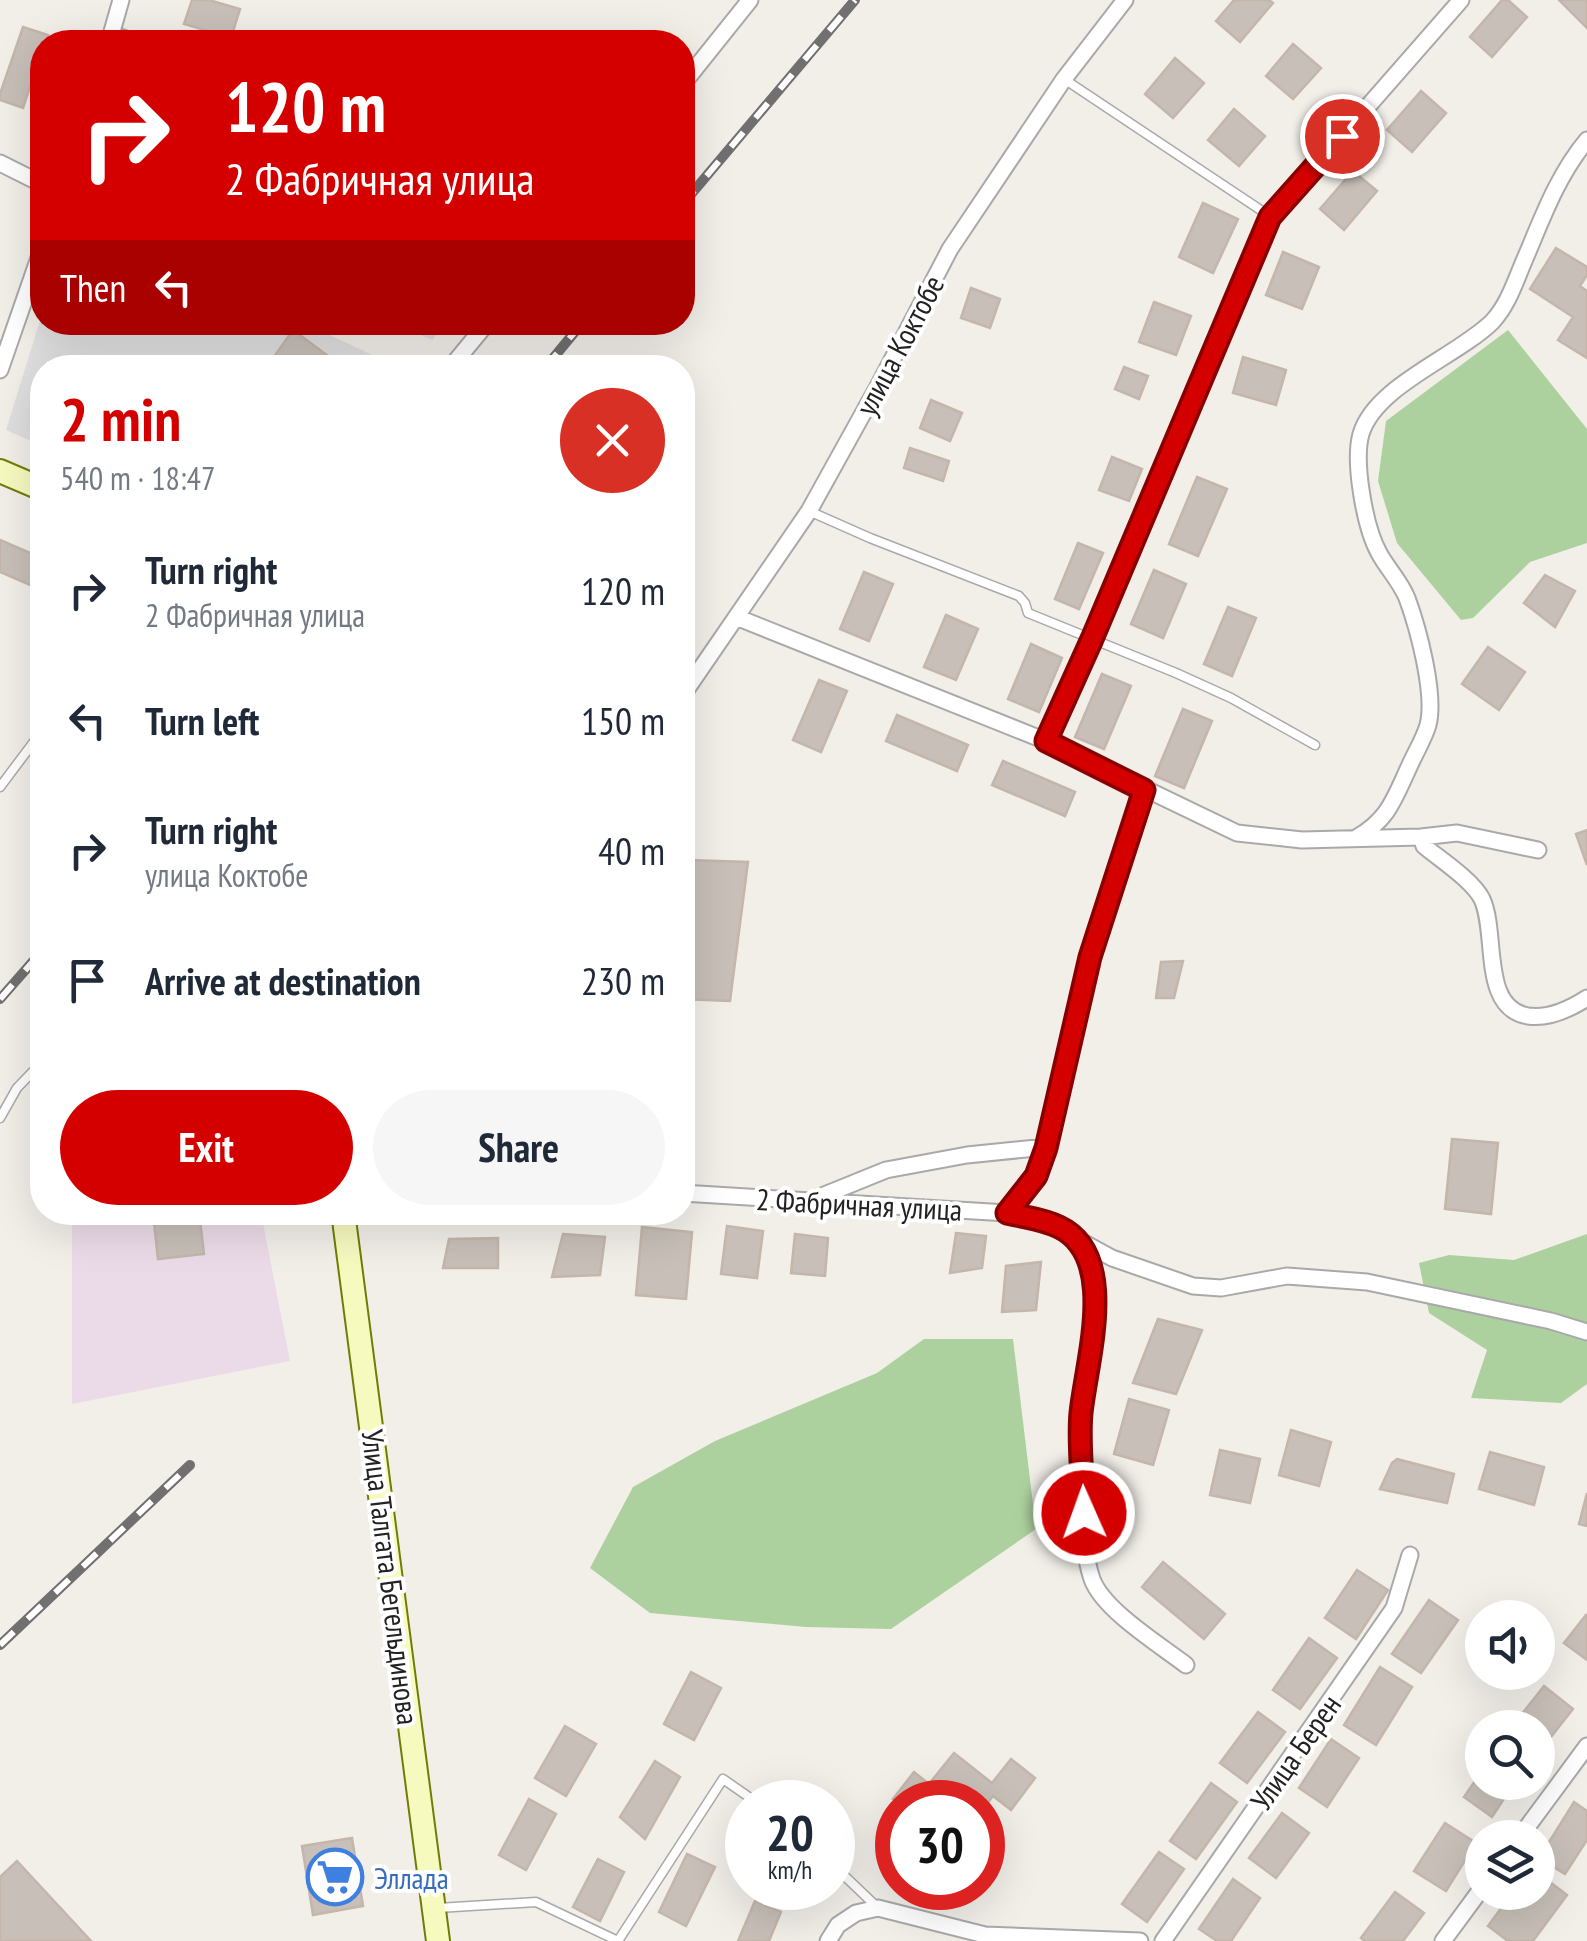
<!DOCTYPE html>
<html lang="en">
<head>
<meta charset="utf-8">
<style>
	:root { --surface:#fff; --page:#f6f6f7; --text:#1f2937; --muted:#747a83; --accent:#d40000 }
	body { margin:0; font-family:"PT Sans Narrow",sans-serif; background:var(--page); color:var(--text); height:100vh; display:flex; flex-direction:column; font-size:38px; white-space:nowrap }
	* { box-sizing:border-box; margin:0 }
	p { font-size:32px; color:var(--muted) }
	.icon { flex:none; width:55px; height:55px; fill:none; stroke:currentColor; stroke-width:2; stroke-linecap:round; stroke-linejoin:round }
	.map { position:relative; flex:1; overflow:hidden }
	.drawer { position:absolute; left:30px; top:355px; width:665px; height:870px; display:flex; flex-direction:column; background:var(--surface); border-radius:40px; box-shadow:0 10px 40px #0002 }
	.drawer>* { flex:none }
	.banner { position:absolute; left:30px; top:30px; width:665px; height:305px; border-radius:40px; box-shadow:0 10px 40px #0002; background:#d40000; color:#fff; overflow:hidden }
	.fabs { position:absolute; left:1465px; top:1600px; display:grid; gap:20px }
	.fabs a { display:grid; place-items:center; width:90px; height:90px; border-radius:50%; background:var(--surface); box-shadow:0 10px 40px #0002; font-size:50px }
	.speed { position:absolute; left:725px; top:1780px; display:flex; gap:20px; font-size:50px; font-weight:700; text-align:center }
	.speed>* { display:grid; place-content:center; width:130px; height:130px; border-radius:50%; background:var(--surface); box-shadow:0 10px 40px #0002; line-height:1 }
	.speed small { font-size:25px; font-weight:400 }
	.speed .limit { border:15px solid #d22; background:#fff; color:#111 }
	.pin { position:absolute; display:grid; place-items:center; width:85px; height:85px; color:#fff; margin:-42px; border:5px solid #fff; border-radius:50%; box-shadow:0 2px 10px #0007 }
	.me { position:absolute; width:110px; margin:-55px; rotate:358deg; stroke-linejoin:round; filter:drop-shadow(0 0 8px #0008) }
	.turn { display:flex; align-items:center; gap:35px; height:210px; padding:0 30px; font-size:45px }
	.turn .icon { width:130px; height:130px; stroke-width:2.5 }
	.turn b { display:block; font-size:70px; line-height:85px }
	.then { display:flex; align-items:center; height:95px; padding:0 30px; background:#0003; gap:20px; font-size:38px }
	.round { display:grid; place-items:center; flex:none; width:105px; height:105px; border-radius:52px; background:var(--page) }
	.headline { display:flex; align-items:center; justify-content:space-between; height:170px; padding:0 30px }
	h1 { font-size:60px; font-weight:600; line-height:75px; color:var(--accent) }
	.action { display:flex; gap:20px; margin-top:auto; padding:20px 30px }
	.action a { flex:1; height:115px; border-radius:60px; background:var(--accent); color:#fff; font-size:40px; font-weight:600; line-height:115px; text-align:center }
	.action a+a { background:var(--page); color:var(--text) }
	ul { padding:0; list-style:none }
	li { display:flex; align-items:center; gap:30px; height:130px; padding:0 30px }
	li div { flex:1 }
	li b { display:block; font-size:38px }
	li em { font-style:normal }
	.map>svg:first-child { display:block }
</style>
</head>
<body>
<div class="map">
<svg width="1587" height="1941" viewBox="0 0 1587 1941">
	<rect width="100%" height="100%" fill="#f2efe9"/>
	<path fill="#e0dfdf" d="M 42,314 L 42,322 L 304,323 L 398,367 L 42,368 L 42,446 L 6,430 Z
		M 394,323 L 447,322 L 447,323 L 432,340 Z"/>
	<path fill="#ebdbe8" d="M 72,1213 L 261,1213 L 290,1361 L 72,1404 Z"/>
	<path fill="#add19e" d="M 1508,330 L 1587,429 L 1587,543 L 1530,562 L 1473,618 L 1461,620 L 1397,543 L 1378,481 L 1386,421 Z
		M 1587,1234 L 1587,1384 L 1561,1403 L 1471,1398 L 1487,1350 L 1429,1313 L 1419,1263 L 1449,1255 L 1514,1260 Z
		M 924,1339 L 1013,1339 L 1036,1529 L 891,1629 L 806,1627 L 650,1613 L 590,1568 L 633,1487 L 715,1441 L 877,1373 Z"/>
	<path fill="#c7bfb8" stroke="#c4b6ab" stroke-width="2.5" d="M 192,0 L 209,0 L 240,9 L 231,38 L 184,24 Z
		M 1234,0 L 1269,0 L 1273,3 L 1240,42 L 1216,21 Z
		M 1502,0 L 1508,0 L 1527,17 L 1492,57 L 1470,37 Z
		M 1559,0 L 1587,0 L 1587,28 Z
		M 23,27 L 48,35 L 45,42 L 42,42 L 42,51 L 23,108 L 0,100 L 0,94 Z
		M 1293,44 L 1321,68 L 1293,99 L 1266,76 Z
		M 1175,58 L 1204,83 L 1173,118 L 1145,94 Z
		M 1421,91 L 1446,113 L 1412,152 L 1387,130 Z
		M 1234,109 L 1265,136 L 1239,166 L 1208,140 Z
		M 1353,171 L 1377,191 L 1344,230 L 1320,209 Z
		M 1203,203 L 1238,219 L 1213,273 L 1179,257 Z
		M 1556,248 L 1587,267 L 1587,275 L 1580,286 L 1587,291 L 1587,358 L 1558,340 L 1573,317 L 1530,289 Z
		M 1283,252 L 1319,267 L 1302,309 L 1266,295 Z
		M 971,288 L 1000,299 L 990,328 L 961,318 Z
		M 1154,302 L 1191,316 L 1176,355 L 1139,342 Z
		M 293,330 L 335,361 L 331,368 L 280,368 L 271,361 Z
		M 1243,357 L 1286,370 L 1276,405 L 1233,393 Z
		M 1124,367 L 1148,376 L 1139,399 L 1115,389 Z
		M 931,400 L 962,413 L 950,441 L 920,428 Z
		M 910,448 L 949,461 L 943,481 L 904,468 Z
		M 1112,457 L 1142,469 L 1129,501 L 1099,490 Z
		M 1197,477 L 1227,489 L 1198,556 L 1169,544 Z
		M 0,540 L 42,558 L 42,590 L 0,572 Z
		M 1078,543 L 1103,553 L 1079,609 L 1055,599 Z
		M 1154,570 L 1186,584 L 1163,638 L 1131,624 Z
		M 864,572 L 893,584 L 869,641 L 840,629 Z
		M 1545,575 L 1575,591 L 1555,627 L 1524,603 Z
		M 1228,607 L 1256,618 L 1232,676 L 1204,664 Z
		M 946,615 L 978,629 L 956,680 L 924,667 Z
		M 1031,644 L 1062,658 L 1039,712 L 1008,699 Z
		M 1488,647 L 1525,672 L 1499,710 L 1462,684 Z
		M 1102,674 L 1131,686 L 1104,749 L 1075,737 Z
		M 819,680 L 847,691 L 821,752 L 793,740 Z
		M 1183,709 L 1212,721 L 1184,788 L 1155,776 Z
		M 897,715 L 968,745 L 957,771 L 886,741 Z
		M 1003,761 L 1075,792 L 1065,816 L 992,785 Z
		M 682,782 L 692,783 L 689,826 L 682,825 Z
		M 1587,830 L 1587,865 L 1576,834 Z
		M 688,860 L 748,862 L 730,1001 L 682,999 L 682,890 Z
		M 1183,961 L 1174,998 L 1156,998 L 1161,962 Z
		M 1452,1139 L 1498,1143 L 1491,1214 L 1445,1209 Z
		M 153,1212 L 199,1212 L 204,1254 L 158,1259 Z
		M 727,1226 L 763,1231 L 757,1278 L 721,1274 Z
		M 642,1227 L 692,1232 L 686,1299 L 636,1295 Z
		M 956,1233 L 986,1236 L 982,1268 L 950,1273 Z
		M 563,1234 L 605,1237 L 600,1275 L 552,1277 Z
		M 795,1234 L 828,1238 L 825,1276 L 791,1273 Z
		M 498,1238 L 498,1268 L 443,1268 L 449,1239 Z
		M 1041,1262 L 1036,1310 L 1002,1312 L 1006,1266 Z
		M 1158,1319 L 1202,1330 L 1176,1394 L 1133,1383 Z
		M 1129,1399 L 1169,1410 L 1153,1465 L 1114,1454 Z
		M 1291,1430 L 1331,1442 L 1319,1486 L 1279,1475 Z
		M 1220,1450 L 1260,1459 L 1250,1503 L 1210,1495 Z
		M 1490,1452 L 1544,1467 L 1534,1505 L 1479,1489 Z
		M 1397,1459 L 1454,1474 L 1447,1503 L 1380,1489 L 1392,1463 Z
		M 1587,1493 L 1587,1526 L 1579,1524 Z
		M 1163,1562 L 1225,1614 L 1204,1639 L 1142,1587 Z
		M 1357,1570 L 1388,1590 L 1356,1639 L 1325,1618 Z
		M 1429,1600 L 1458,1620 L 1421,1673 L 1392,1654 Z
		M 1586,1615 L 1587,1616 L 1587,1660 L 1564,1643 Z
		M 1309,1638 L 1337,1658 L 1300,1709 L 1273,1690 Z
		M 1380,1667 L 1412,1687 L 1376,1745 L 1344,1725 Z
		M 691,1672 L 721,1688 L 694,1740 L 664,1724 Z
		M 1544,1686 L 1573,1709 L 1543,1747 L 1538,1743 L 1538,1728 L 1518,1728 L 1514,1724 Z
		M 1258,1712 L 1285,1732 L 1247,1783 L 1220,1763 Z
		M 565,1726 L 596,1744 L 566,1796 L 535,1778 Z
		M 1331,1739 L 1359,1758 L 1327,1807 L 1299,1788 Z
		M 954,1753 L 992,1783 L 1011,1759 L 1035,1778 L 1011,1810 L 993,1796 L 982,1810 L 982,1802 L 948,1802 L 942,1798 L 938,1802 L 898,1802 L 893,1799 L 914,1772 L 929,1784 Z
		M 655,1761 L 680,1777 L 645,1839 L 620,1817 Z
		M 1482,1771 L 1482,1782 L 1515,1782 L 1492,1817 L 1464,1797 Z
		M 1211,1783 L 1237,1802 L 1196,1859 L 1170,1841 Z
		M 529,1799 L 556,1814 L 526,1870 L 499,1855 Z
		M 1574,1802 L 1587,1811 L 1587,1840 L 1565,1874 L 1539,1858 Z
		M 1282,1813 L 1309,1833 L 1276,1878 L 1249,1858 Z
		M 982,1819 L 995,1828 L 982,1844 Z
		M 1445,1823 L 1476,1843 L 1446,1891 L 1414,1871 Z
		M 352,1838 L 363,1906 L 313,1915 L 302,1846 Z
		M 1159,1852 L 1184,1869 L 1147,1922 L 1122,1904 Z
		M 687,1854 L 715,1867 L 686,1926 L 659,1912 Z
		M 598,1859 L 624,1872 L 600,1921 L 573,1907 Z
		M 17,1861 L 91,1941 L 0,1941 L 0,1877 Z
		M 1538,1873 L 1567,1895 L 1533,1941 L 1508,1941 L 1488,1926 L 1513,1892 L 1538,1892 Z
		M 1233,1879 L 1260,1898 L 1231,1941 L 1217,1941 L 1199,1929 Z
		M 1395,1892 L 1424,1913 L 1403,1941 L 1365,1941 L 1361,1938 Z
		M 755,1901 L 781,1912 L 769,1941 L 738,1941 Z"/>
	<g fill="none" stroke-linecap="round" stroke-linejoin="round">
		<g stroke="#a9a9a9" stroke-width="11">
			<path id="lane" d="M 1064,79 L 1271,217
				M 809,511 L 870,538 L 1019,596 L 1025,603 L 1028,613 L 1176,673 L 1231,698 L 1315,745
				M 0,787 L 42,731
				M 0,1118 L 17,1088 L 42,1062
				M 832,1864 L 876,1906
				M 438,1908 L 536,1902 L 618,1941 L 723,1779 L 756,1802"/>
		</g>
		<g stroke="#a9a9a9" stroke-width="19">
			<path id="street" d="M 111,34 L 135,42
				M 109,42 L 121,0
				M 682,85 L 750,0
				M 0,163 L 42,184
				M 450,368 L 488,322
				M 0,370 L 42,249
				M 736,617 L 1046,741 L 1237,833 L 1302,840 L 1421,837 L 1457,833 L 1538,850
				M 682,696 L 809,511 L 881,381 L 950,249 L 1064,79 L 1125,0
				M 1046,741 L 1093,639 L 1271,217 L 1461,0
				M 1421,837 L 1424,846 C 1441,860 1472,880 1482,899 C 1498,934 1480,1008 1528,1016 C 1549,1019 1570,1009 1587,998
				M 1356,838 C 1389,819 1394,799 1409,767 C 1415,753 1424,739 1428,725 C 1436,694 1418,628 1407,598 C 1400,581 1387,568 1379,553 C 1365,528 1353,462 1361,434 C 1375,386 1456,357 1492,322 C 1508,305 1515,282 1524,261 C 1542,219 1557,176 1587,140
				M 682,1193 L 1007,1213 L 1036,1176 L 1046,1147 L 1090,957 L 1144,789
				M 812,1200 L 886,1170 L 967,1155 L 1046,1147
				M 1007,1213 C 1031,1218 1059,1221 1076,1240 C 1116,1286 1082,1366 1081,1419 C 1080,1442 1082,1465 1083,1488 C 1084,1517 1082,1550 1092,1579 C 1103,1610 1160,1645 1186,1665
				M 1077,1239 L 1112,1258 L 1193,1286 L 1221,1288 L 1287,1276 L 1367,1282 L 1551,1321 L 1587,1332
				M 1519,1838 L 1587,1746
				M 828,1941 L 838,1925 L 856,1913 L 878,1908 L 985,1935 L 1140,1941
				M 1163,1941 L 1394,1608 L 1410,1555
				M 1443,1941 L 1482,1888"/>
		</g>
		<g stroke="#707d05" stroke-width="26">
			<path id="secondary" d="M 0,471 L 42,489
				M 343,1212 L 438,1941"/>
		</g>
		<use href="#lane" stroke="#fff" stroke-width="8"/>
		<use href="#street" stroke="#fff" stroke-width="15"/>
		<use href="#secondary" stroke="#f7fabf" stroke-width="22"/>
		<g stroke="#707070" stroke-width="10">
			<path id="rail" d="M 682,205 L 855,0
				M 545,368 L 583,322
				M 0,999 L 42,951
				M 0,1645 L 190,1465"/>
		</g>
		<use href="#rail" stroke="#fff" stroke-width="6" stroke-dasharray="19" stroke-linecap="butt"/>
	</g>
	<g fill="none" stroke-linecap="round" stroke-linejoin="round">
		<g stroke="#8a0000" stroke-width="25">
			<path id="route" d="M 1084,1513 C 1083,1480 1078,1445 1081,1413 C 1086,1362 1120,1256 1059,1227 C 1043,1219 1024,1217 1007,1213 L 1036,1176 L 1046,1148 L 1090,957 L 1144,790 L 1046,741 L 1092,639 L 1270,217 L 1342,136"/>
		</g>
		<use href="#route" stroke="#d40000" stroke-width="18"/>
	</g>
	<defs>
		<g id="supermarket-ring" transform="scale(2.875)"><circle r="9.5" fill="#fff" stroke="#3f7fe0" stroke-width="1.5"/><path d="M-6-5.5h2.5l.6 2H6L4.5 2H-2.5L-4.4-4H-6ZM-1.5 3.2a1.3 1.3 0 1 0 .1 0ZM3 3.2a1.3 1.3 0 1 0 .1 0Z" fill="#3f7fe0"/></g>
	</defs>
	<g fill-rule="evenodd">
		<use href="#supermarket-ring" x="335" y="1877"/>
	</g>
	<g text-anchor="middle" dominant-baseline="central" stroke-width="8" stroke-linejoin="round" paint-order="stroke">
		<g font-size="30" fill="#222" stroke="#fff">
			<text transform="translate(899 345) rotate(-62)">улица Коктобе</text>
			<text transform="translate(859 1204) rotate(3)">2 Фабричная улица</text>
			<text transform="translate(391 1577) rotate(83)">Улица Талгата Бегельдинова</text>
			<text transform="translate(1295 1752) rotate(-55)">Улица Берен</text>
		</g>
		<g font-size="30" fill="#366cbe" stroke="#fff" text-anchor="start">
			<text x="374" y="1877">Эллада</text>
		</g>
	</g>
</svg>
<div class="fabs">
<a><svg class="icon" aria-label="sound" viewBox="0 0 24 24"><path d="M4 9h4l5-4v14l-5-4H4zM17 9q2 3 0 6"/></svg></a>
<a><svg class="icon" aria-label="search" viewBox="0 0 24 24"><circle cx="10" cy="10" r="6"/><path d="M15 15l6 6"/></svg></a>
<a><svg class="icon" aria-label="layers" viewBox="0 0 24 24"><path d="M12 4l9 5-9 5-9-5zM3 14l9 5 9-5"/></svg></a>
</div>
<div class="speed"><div>20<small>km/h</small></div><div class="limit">30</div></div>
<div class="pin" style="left:1342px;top:136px;background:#d93025"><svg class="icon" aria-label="arrive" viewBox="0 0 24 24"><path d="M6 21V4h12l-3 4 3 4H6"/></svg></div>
<svg class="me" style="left:1084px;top:1513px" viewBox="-20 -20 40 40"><circle r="17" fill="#d40000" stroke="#fff" stroke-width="3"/><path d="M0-11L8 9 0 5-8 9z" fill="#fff"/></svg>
<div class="banner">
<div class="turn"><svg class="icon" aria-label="right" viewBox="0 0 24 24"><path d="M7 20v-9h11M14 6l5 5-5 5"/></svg><div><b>120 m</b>2 Фабричная улица</div></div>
<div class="then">Then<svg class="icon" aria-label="left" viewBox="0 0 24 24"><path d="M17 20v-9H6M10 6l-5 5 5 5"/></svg></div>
</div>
<section class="drawer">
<div class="headline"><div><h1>2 min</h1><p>540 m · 18:47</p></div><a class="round" style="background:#d93025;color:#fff"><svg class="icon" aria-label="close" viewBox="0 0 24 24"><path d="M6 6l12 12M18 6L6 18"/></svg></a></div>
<ul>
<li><svg class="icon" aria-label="right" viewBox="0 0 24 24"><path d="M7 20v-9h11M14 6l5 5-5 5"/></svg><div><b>Turn right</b><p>2 Фабричная улица</p></div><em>120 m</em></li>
<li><svg class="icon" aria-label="left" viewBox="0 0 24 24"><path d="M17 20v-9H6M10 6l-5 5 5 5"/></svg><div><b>Turn left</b></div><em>150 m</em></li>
<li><svg class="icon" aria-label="right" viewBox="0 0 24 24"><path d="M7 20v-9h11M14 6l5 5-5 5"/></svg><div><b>Turn right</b><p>улица Коктобе</p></div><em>40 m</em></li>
<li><svg class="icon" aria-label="arrive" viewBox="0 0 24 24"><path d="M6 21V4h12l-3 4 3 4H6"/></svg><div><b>Arrive at destination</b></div><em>230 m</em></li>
</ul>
<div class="action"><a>Exit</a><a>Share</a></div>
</section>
</div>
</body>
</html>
